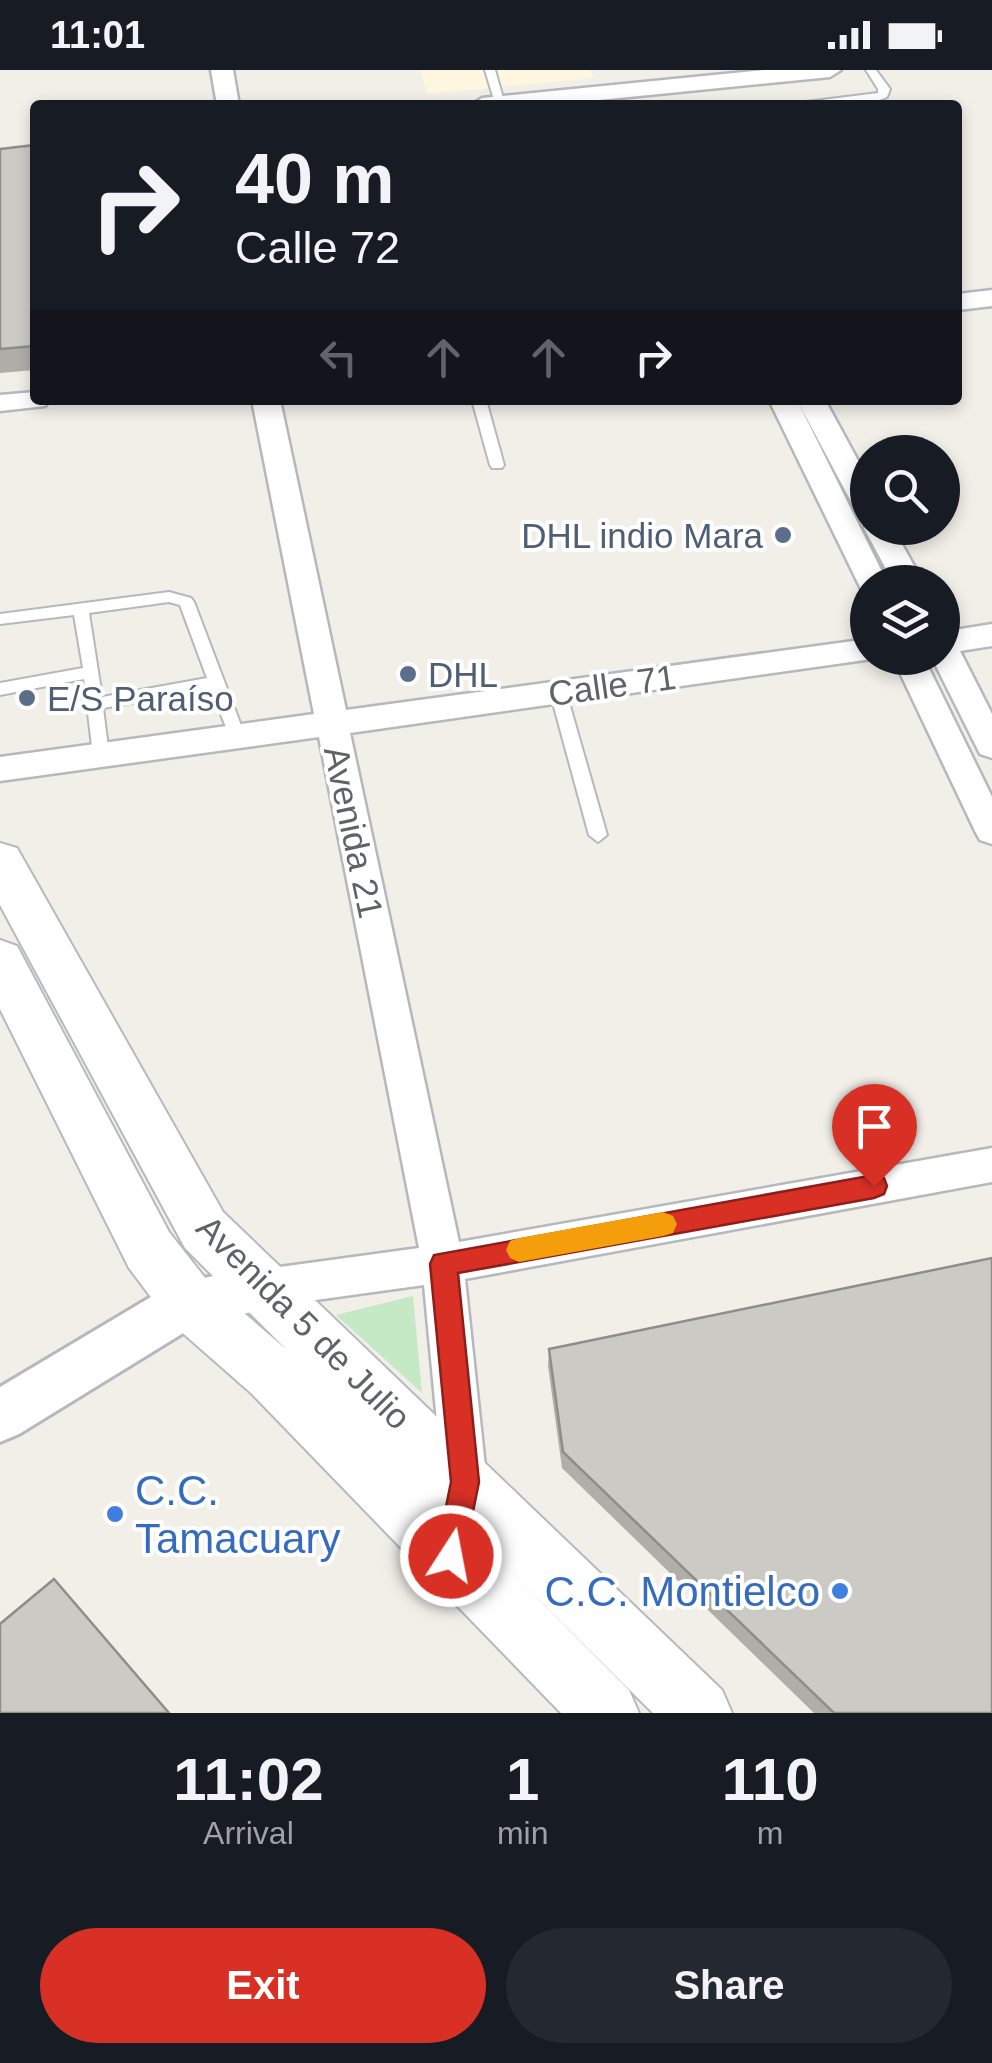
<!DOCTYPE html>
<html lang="en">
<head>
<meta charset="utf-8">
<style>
	:root { --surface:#171b24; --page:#242831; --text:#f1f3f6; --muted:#9ea1a6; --accent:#d93025 }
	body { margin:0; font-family:Arial,sans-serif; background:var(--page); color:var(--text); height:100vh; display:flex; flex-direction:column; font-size:38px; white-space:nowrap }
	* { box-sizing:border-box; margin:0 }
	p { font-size:32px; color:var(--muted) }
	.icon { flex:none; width:55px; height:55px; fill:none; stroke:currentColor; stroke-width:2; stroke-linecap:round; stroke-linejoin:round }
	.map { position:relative; height:1643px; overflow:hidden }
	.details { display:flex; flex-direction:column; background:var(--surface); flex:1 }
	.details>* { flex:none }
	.banner { position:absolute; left:30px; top:30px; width:932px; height:305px; border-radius:10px; box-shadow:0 5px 15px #0003; background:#171b24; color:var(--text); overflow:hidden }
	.controls { position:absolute; left:850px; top:365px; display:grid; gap:20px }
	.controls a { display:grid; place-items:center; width:110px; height:110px; border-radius:50%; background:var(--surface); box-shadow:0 5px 15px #0003; font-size:50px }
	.pin { position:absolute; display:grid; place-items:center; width:85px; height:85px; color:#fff; margin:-102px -42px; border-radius:50% 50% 50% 0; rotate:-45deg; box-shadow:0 0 10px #0007 }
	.pin .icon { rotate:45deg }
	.me { position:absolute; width:110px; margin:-55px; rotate:11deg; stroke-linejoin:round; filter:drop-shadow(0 0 8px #0008) }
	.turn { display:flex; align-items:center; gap:35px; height:210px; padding:0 40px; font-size:45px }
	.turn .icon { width:130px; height:130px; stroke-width:2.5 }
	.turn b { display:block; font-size:70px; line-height:85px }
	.lanes { display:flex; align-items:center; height:95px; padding:0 40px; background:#0003; justify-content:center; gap:50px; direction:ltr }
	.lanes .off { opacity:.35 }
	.eta { display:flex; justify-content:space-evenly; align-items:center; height:170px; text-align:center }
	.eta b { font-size:60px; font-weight:800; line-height:70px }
	.button { display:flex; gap:20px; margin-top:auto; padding:20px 40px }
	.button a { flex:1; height:115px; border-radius:60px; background:var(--accent); color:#fff; font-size:40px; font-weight:800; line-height:115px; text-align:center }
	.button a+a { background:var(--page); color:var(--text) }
	.status { display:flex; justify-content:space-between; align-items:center; height:70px; padding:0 50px; background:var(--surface); direction:ltr }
	.status svg { height:28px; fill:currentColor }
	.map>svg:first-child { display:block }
</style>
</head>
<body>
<div class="status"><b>11:01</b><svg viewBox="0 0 49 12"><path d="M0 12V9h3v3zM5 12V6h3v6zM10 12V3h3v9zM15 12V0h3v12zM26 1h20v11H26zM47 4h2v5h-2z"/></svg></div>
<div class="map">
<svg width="992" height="1643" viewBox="0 0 992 1643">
	<rect width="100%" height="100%" fill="#f1efe8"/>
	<path fill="#fef7e0" d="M 421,0 L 590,0 L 594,8 L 427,24 Z"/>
	<path fill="#c5e8c5" d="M 413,1226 L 422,1323 L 336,1245 Z"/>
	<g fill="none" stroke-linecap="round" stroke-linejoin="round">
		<g stroke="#b5b8bc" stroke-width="4">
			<path id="service" d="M 485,0 L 495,0 L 505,35 L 495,33 Z
				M 866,0 L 876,0 L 890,19 L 887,27 C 861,39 828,35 800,35 L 806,32 L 878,23 L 878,19 Z
				M 472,330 L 486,330 L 504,395 L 502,398 L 492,398 L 490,395 Z
				M 169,522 L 191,528 L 194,532 L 245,666 L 243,670 L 231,670 L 211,619 L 103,638 L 109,685 L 101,691 L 93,685 L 84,609 L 0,625 L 0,613 L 83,598 L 74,545 L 0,554 L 0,544 ZM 169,532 L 180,535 L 207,608 L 102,627 L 89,543 Z
				M 558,616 L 566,622 L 607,765 L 598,772 L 589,765 L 550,622 Z"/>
		</g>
		<g stroke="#b5b8bc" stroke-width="5">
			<path id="minor" d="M 211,0 L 233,0 L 239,35 L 217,35 Z
				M 764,0 L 841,0 L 830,7 L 549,35 L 471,35 L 482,28 Z
				M 992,220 L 992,236 L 958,240 L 958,224 Z
				M 35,322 L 35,330 L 49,330 L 45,336 L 0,341 L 0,325 Z
				M 252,330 L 280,330 L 346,640 L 868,569 L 868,588 L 879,588 L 350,663 L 459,1172 L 992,1078 L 992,1112 L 465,1209 L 487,1415 L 481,1431 L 465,1437 L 449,1431 L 443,1415 L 424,1215 L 265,1237 L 250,1232 L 244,1218 L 250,1204 L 265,1199 L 419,1178 L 319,667 L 0,711 L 0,687 L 314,644 Z
				M 769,330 L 797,330 L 887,512 L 868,512 L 868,521 L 861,519 Z
				M 797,330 L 825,330 L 868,409 L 868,446 L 858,444 L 854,437 Z
				M 868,453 L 868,458 L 893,458 L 923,512 L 893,512 L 864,458 Z
				M 992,554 L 992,576 L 960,581 L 992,644 L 992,688 L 980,684 L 932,588 L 942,588 L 942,562 Z
				M 893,588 L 924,588 L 992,727 L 992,774 L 980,770 L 975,761 Z"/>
		</g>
		<g stroke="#b5b8bc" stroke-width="6">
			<path id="tertiary" d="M 265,1195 L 283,1201 L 290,1218 L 283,1235 L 198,1254 L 19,1364 L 0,1372 L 0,1317 L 171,1215 Z"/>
		</g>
		<g stroke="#b6babf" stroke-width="4">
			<path id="secondary" d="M 0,773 L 17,778 L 223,1142 L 722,1620 L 732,1643 L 653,1643 L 502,1493 L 629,1620 L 639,1643 L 561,1643 L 251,1323 L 169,1251 L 129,1198 L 0,939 L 0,870 L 17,876 L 169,1162 L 209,1213 L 287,1280 L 185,1178 L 0,835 Z"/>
		</g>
		<use href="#service" fill="#fff" fill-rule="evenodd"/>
		<use href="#minor" fill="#fff" fill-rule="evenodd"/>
		<use href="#tertiary" fill="#fff" fill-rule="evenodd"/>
		<use href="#secondary" fill="#fff" fill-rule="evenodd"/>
	</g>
	<path fill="#afaea9" d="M 35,75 L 35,300 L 0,303 L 0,79 Z
		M 549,1279 L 992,1643 L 814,1643 L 562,1398 L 548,1296 Z"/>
	<path fill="#cccac5" stroke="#8f8d8a" stroke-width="2.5" d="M 35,75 L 35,276 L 0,279 L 0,79 Z
		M 992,1188 L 992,1643 L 834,1643 L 563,1382 L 549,1279 Z
		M 54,1509 L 169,1643 L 0,1643 L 0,1554 Z"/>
	<path fill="#d93025" stroke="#8d1f18" stroke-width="2.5" d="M 874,1105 L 884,1108 L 887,1116 L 884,1124 L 874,1128 L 458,1203 L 479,1412 L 462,1496 L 451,1501 L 441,1496 L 436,1486 L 451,1412 L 430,1194 L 434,1185 Z"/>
	<path fill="#f59e0b" d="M 663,1142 L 673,1146 L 677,1154 L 673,1163 L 663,1166 L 519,1192 L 510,1188 L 506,1180 L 510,1171 L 519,1168 Z"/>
	<g fill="#5c6f8a" stroke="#fff" stroke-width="4">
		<circle cx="783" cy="465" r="10"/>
		<circle cx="408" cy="604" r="10"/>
		<circle cx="27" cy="628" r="10"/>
	</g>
	<g fill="#3f7fe0" stroke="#fff" stroke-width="4">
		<circle cx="115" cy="1444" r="10"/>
		<circle cx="840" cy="1521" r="10"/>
	</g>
	<g text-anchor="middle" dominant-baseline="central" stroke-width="8" stroke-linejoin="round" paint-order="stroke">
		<g font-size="35" fill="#4e5e75" stroke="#fff" text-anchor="start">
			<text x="763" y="465" text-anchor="end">DHL indio Mara</text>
			<text x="428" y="604">DHL</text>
			<text x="47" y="628">E/S Paraíso</text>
		</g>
		<g font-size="35" fill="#5f6368" stroke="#fff">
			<text transform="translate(612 615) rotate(-8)">Calle 71</text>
			<text transform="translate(354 762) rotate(78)">Avenida 21</text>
			<text transform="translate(304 1252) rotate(45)">Avenida 5 de Julio</text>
		</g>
		<g font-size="42" fill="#366cbe" stroke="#fff" text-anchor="start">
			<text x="135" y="1420">C.C.<tspan x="135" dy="48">Tamacuary</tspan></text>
			<text x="820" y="1521" text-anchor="end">C.C. Montielco</text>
		</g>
	</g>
</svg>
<div class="controls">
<a><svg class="icon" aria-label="search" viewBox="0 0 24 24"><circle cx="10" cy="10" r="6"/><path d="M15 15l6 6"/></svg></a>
<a><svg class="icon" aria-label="layers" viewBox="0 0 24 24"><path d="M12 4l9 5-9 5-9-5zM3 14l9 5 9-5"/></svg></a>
</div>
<div class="pin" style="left:874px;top:1116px;background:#d93025"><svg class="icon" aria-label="arrive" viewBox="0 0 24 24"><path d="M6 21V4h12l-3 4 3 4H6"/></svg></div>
<svg class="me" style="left:451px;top:1486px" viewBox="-20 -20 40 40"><circle r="17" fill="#d93025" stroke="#fff" stroke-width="3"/><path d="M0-11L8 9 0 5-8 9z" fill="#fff"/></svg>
<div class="banner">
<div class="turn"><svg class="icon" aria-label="right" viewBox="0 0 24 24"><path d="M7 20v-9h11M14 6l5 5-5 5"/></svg><div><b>40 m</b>Calle 72</div></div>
<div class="lanes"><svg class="icon off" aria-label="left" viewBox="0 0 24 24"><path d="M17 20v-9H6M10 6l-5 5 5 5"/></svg><svg class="icon off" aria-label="ahead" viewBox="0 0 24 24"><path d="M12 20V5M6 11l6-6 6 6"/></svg><svg class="icon off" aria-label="ahead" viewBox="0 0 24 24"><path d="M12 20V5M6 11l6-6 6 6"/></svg><svg class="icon" aria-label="right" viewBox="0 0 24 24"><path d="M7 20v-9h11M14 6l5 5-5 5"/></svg></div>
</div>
</div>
<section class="details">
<div class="eta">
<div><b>11:02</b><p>Arrival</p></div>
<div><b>1</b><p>min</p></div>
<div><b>110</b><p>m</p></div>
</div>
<div class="button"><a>Exit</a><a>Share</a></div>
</section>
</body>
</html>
